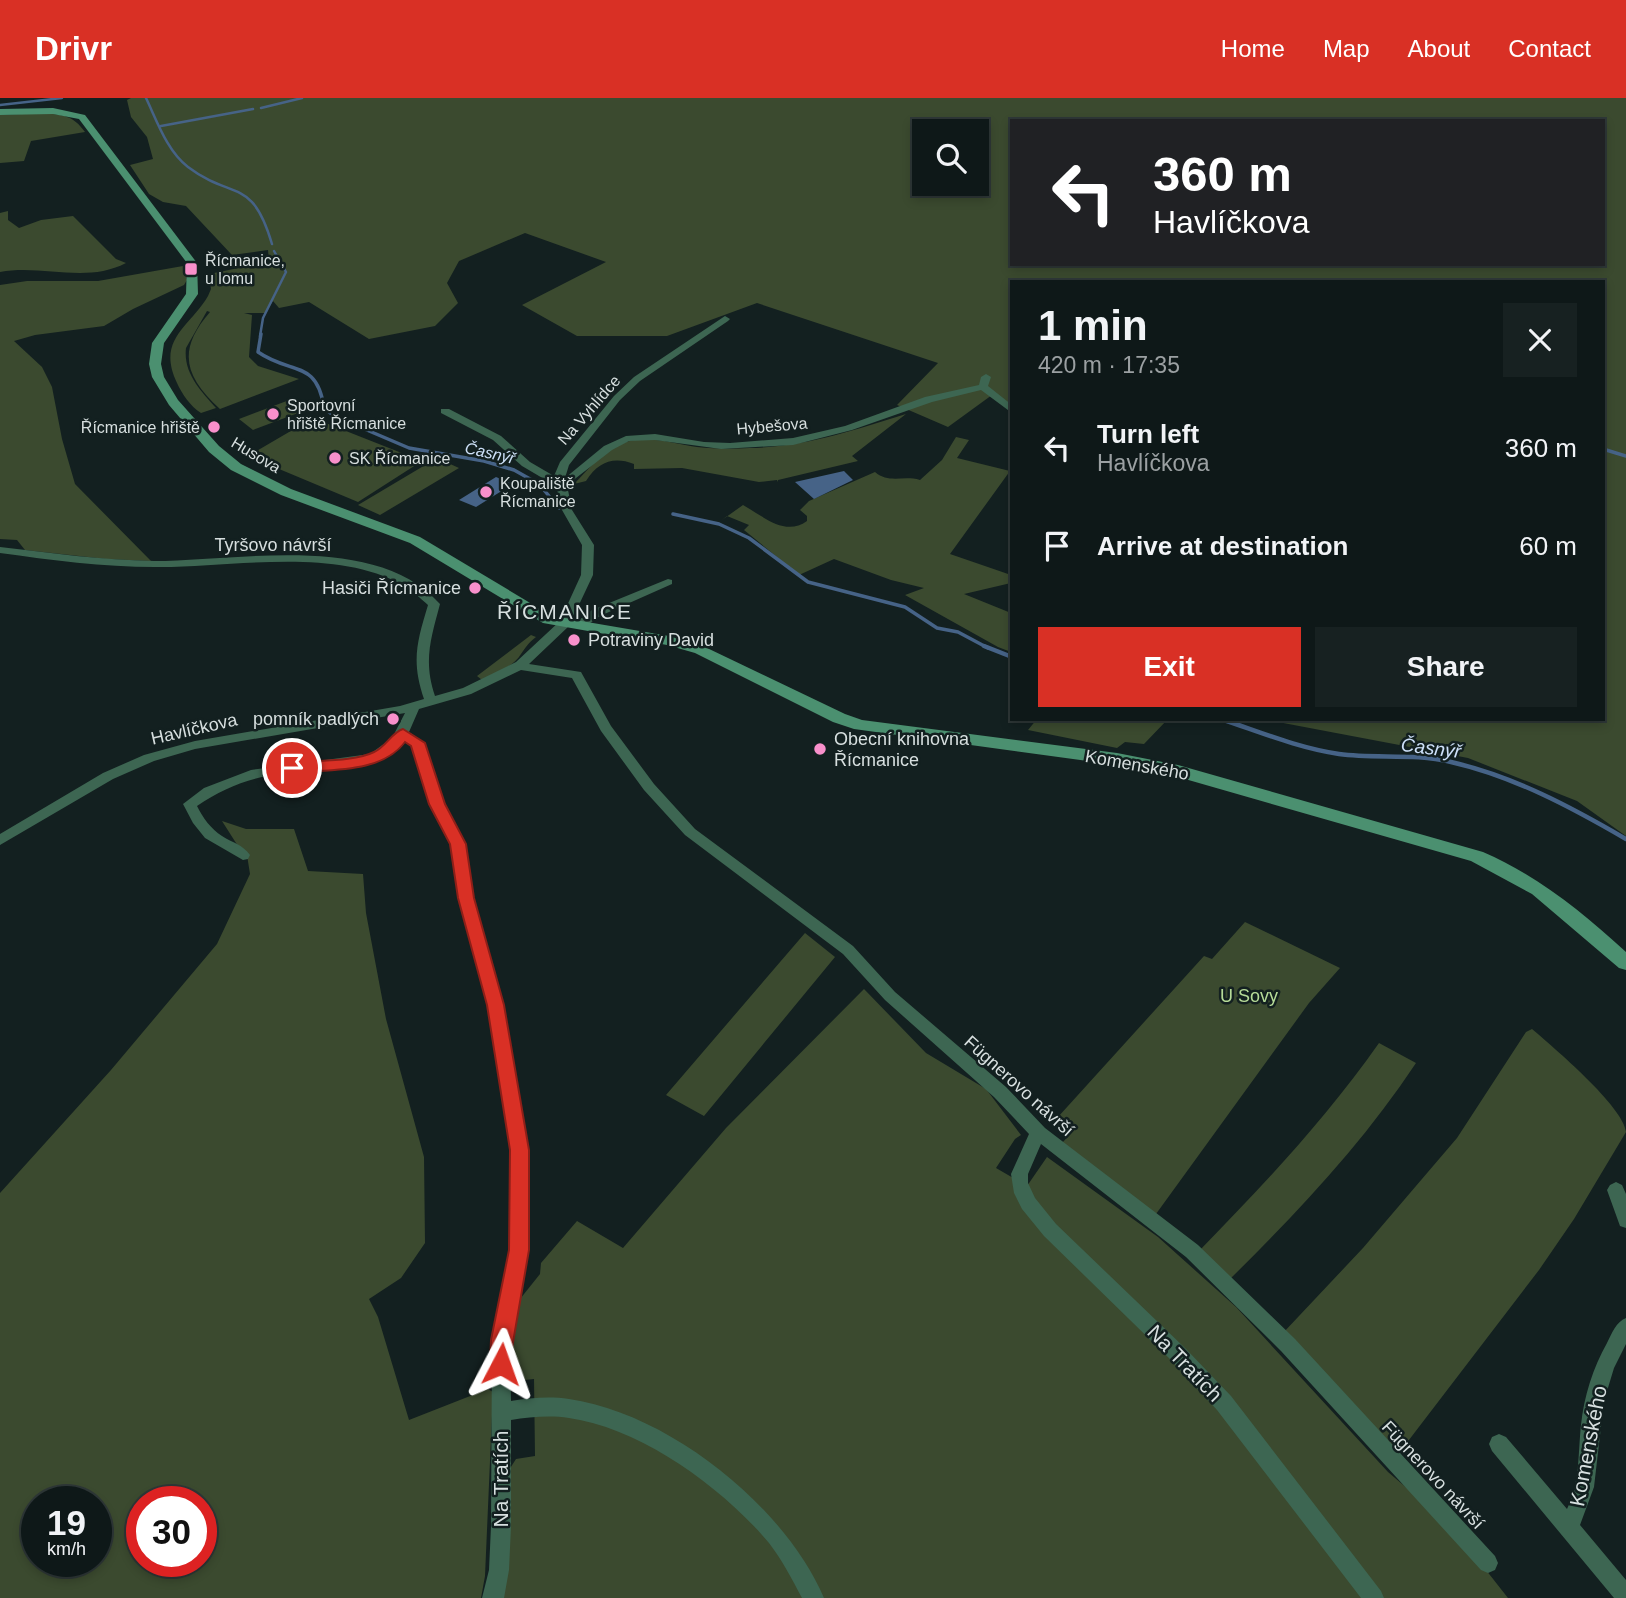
<!DOCTYPE html>
<html lang="en">
<head>
<meta charset="utf-8">
<style>
	:root { --surface:#0e1818; --page:#172121; --text:#f1f3f6; --muted:#9ba0a2; --line:#2e3737; --accent:#d93025 }
	body { margin:0; font-family:Helvetica,sans-serif; background:var(--page); color:var(--text); height:100vh; display:flex; flex-direction:column; font-size:26px; white-space:nowrap }
	* { box-sizing:border-box; margin:0 }
	p { font-size:23px; color:var(--muted) }
	.icon { flex:none; width:38px; height:38px; fill:none; stroke:currentColor; stroke-width:2; stroke-linecap:round; stroke-linejoin:round }
	.map { position:relative; flex:1; overflow:hidden }
	.details { position:absolute; left:1010px; top:182px; width:595px; height:441px; display:flex; flex-direction:column; background:var(--surface); border-radius:0px; box-shadow:0 4px 10px #0003,0 0 0 2px var(--line) }
	.details>* { flex:none }
	.top-card { position:absolute; left:1010px; top:21px; width:595px; height:147px; border-radius:0px; box-shadow:0 4px 10px #0003,0 0 0 2px var(--line); background:#202124; color:#fff; overflow:hidden }
	.fabs { position:absolute; left:912px; top:21px; display:grid; gap:14px }
	.fabs a { display:grid; place-items:center; width:77px; height:77px; border-radius:0px; background:var(--surface); box-shadow:0 4px 10px #0003,0 0 0 2px var(--line); font-size:35px }
	.speed { position:absolute; left:21px; top:1388px; display:flex; gap:14px; font-size:35px; font-weight:700; text-align:center }
	.speed>* { display:grid; place-content:center; width:91px; height:91px; border-radius:50%; background:var(--surface); box-shadow:0 4px 10px #0003,0 0 0 2px var(--line); line-height:1 }
	.speed small { font-size:18px; font-weight:400 }
	.speed .limit { border:10px solid #d22; background:#fff; color:#111 }
	.pin { position:absolute; display:grid; place-items:center; width:60px; height:60px; color:#fff; margin:-30px; border:4px solid #fff; border-radius:50%; box-shadow:0 2px 7px #0007 }
	.me { position:absolute; width:77px; margin:-38px; rotate:4deg; stroke-linejoin:round; filter:drop-shadow(0 0 5px #0008) }
	.turn { display:flex; align-items:center; gap:24px; height:147px; padding:0 28px; font-size:32px }
	.turn .icon { width:91px; height:91px; stroke-width:2.5 }
	.turn b { display:block; font-size:49px; line-height:60px }
	.round { display:grid; place-items:center; flex:none; width:74px; height:74px; border-radius:0px; background:var(--page) }
	.overview { display:flex; align-items:center; justify-content:space-between; height:119px; padding:0 28px }
	h1 { font-size:42px; font-weight:800; line-height:52px }
	.action { display:flex; gap:14px; margin-top:auto; padding:14px 28px }
	.action a { flex:1; height:80px; border-radius:0px; background:var(--accent); color:#fff; font-size:28px; font-weight:800; line-height:80px; text-align:center }
	.action a+a { background:var(--page); color:var(--text) }
	ul { padding:0; list-style:none }
	li { display:flex; align-items:center; gap:21px; height:98px; padding:0 28px }
	li div { flex:1 }
	li b { display:block; font-size:26px }
	li em { font-style:normal }
	header { display:flex; align-items:center; gap:42px; box-sizing:border-box; height:98px; padding:0 35px; background:var(--accent); color:#fff }
	header strong { font-size:33px }
	nav { display:flex; gap:38px; margin-inline-start:auto; font-size:24px }
	.map>svg:first-child { display:block }
</style>
</head>
<body>
<header>
<strong>Drivr</strong>
<nav><a>Home</a><a>Map</a><a>About</a><a>Contact</a></nav>
</header>
<div class="map">
<svg width="1626" height="1500" viewBox="0 0 1626 1500">
	<rect width="100%" height="100%" fill="#132020"/>
	<path fill="#3b4a2f" fill-rule="evenodd" d="M 131,0 L 1626,0 L 1626,738 L 1577,703 L 1468,660 L 1262,621 L 1603,621 L 1603,184 L 1012,184 L 1011,309 L 992,297 L 948,329 L 897,307 L 938,265 L 757,205 L 667,238 L 577,238 L 522,207 L 606,164 L 525,135 L 459,163 L 447,185 L 458,205 L 435,228 L 369,241 L 309,204 L 279,210 L 273,203 L 265,215 L 244,215 L 252,217 L 249,259 L 258,268 L 299,281 L 220,311 C 184,278 177,252 210,214 L 207,213 L 186,250 C 183,275 201,293 216,310 L 201,315 C 190,308 182,296 177,285 C 156,241 190,229 208,198 L 211,191 L 209,176 L 269,164 L 268,152 L 232,157 L 186,108 L 163,104 L 149,96 L 130,67 L 153,61 L 147,39 L 131,19 L 127,2 ZM 1012,23 L 1603,23 L 1603,166 L 1012,166 ZM 924,33 L 976,33 L 976,86 L 924,86 Z
		M 43,15 C 63,17 73,17 85,34 L 31,43 L 24,63 L 0,65 L 0,17 Z
		M 8,113 L 8,122 L 19,130 L 41,122 L 73,118 L 116,161 L 126,165 C 86,186 42,166 0,174 L 0,115 Z
		M 183,168 L 187,182 L 184,187 L 133,211 L 104,228 L 35,237 L 14,243 L 42,269 L 52,289 L 62,341 L 75,386 L 151,463 L 106,461 L 25,452 L 17,442 L 0,441 L 0,187 L 27,183 L 98,183 Z
		M 292,301 L 306,312 L 253,332 L 239,321 Z
		M 906,316 L 852,358 L 858,363 L 778,382 L 778,384 L 777,382 L 759,384 L 682,370 L 634,371 L 634,366 C 613,358 598,364 586,383 L 574,386 C 589,371 603,352 623,345 C 648,336 672,346 697,349 C 715,351 733,351 750,350 C 804,349 855,332 906,316 Z
		M 313,320 L 422,363 L 358,404 L 248,358 Z
		M 956,339 L 969,342 L 957,360 L 1010,373 L 950,456 L 1011,477 L 1011,485 L 964,496 L 1011,515 L 1011,554 L 998,549 L 905,497 L 924,490 L 891,482 L 834,461 L 799,477 L 744,432 L 749,427 L 727,418 L 722,422 L 743,407 C 763,418 785,439 807,423 L 807,418 L 800,412 L 809,403 L 875,374 C 889,386 903,377 920,382 L 942,362 Z
		M 437,360 L 459,370 L 380,417 L 358,407 Z
		M 531,537 L 536,539 C 528,545 526,549 521,556 C 513,569 495,576 482,582 L 477,578 Z
		M 1037,621 L 1168,621 L 1144,646 L 1125,644 L 1117,650 L 1028,632 Z
		M 222,723 L 246,731 L 294,731 L 308,773 L 363,776 L 366,815 L 386,921 L 424,1059 L 425,1145 L 401,1180 L 369,1201 L 378,1219 L 409,1322 L 488,1291 L 493,1294 L 485,1478 L 481,1500 L 0,1500 L 0,1095 L 111,972 L 217,846 L 250,776 L 247,757 L 236,745 ZM 37,1404 L 96,1404 L 96,1463 L 37,1463 ZM 142,1404 L 201,1404 L 201,1463 L 142,1463 Z
		M 1245,824 L 1340,870 L 1309,905 L 1156,1116 L 1062,1045 L 1075,1031 L 1058,1019 L 1204,858 L 1212,861 Z
		M 805,835 L 835,859 L 704,1018 L 666,997 Z
		M 864,891 L 926,955 L 986,991 L 1021,1037 L 1015,1041 L 996,1070 L 1027,1088 L 1047,1059 L 1158,1139 L 1236,1209 L 1388,1374 L 1435,1414 L 1464,1444 L 1508,1500 L 501,1500 L 507,1375 L 516,1361 L 535,1358 L 534,1281 L 516,1283 L 504,1273 L 512,1211 L 540,1176 L 541,1165 L 577,1123 L 623,1150 L 726,1030 Z
		M 1532,931 C 1553,949 1624,1009 1626,1034 L 1574,1121 L 1539,1172 L 1399,1355 L 1283,1235 L 1363,1150 L 1457,1040 L 1526,934 Z
		M 1379,945 L 1416,965 C 1363,1045 1298,1114 1230,1181 L 1200,1152 C 1266,1084 1324,1023 1379,945 Z"/>
	<path fill="#466387" d="M 844,373 L 853,382 L 814,401 L 795,384 Z
		M 496,379 L 513,386 L 476,409 L 459,402 Z"/>
	<g fill="none" stroke-linecap="round" stroke-linejoin="round">
		<path stroke="#466387" stroke-width="2.5" d="M 146,0 C 157,23 167,53 188,69 C 233,103 252,78 272,146
			M 0,7 L 62,0
			M 261,10 L 302,0
			M 161,28 L 253,11
			M 260,238 L 263,220 L 286,174 L 274,153"/>
		<path stroke="#466387" stroke-width="3.5" d="M 261,236 L 258,254 C 291,277 317,261 324,310 L 334,318 L 409,350 L 484,363 L 514,372 L 539,386 L 559,410
			M 1603,351 L 1626,358
			M 673,416 L 719,426 L 749,440 L 808,484 L 905,509 L 937,530 L 958,534 L 988,550"/>
		<path stroke="#466387" stroke-width="4.5" d="M 984,548 L 1012,559
			M 1221,621 C 1260,634 1298,650 1339,656 C 1376,661 1414,655 1451,664 C 1513,678 1571,709 1626,741"/>
		<path fill="#3d6652" fill-rule="evenodd" d="M 725,218 L 730,221 L 728,223 L 640,283 L 620,302 L 569,367 L 565,380 L 604,348 L 626,338 L 655,336 L 704,344 L 730,345 L 793,340 L 845,328 L 925,299 L 979,287 L 981,279 L 986,276 L 991,279 L 988,288 L 1012,307 L 1012,315 L 981,292 L 932,304 L 852,332 L 793,347 L 721,351 L 655,342 L 629,343 L 612,352 L 567,387 L 572,412 L 594,447 L 593,477 L 569,528 L 529,566 L 581,574 L 611,628 L 654,686 L 695,731 L 853,848 L 895,894 L 1006,989 L 1045,1030 L 1198,1147 L 1295,1241 L 1495,1458 L 1498,1465 L 1495,1472 L 1488,1475 L 1481,1472 L 1281,1253 L 1186,1159 L 1041,1046 L 1028,1076 L 1028,1085 L 1035,1100 L 1056,1126 L 1186,1251 L 1231,1298 L 1381,1493 L 1384,1500 L 1361,1500 L 1217,1312 L 1172,1263 L 1044,1138 L 1022,1111 L 1014,1095 L 1011,1076 L 1029,1036 L 994,999 L 885,902 L 843,856 L 685,737 L 644,692 L 601,633 L 572,580 L 521,572 L 471,596 L 419,611 L 409,634 L 425,645 L 444,706 L 465,746 L 473,800 L 503,907 L 528,1052 L 528,1152 L 510,1242 L 511,1303 C 530,1300 549,1298 569,1301 C 668,1315 785,1408 824,1500 L 802,1500 C 792,1481 782,1462 769,1445 C 723,1390 641,1330 569,1320 C 550,1317 530,1319 511,1322 L 511,1428 L 509,1472 L 504,1500 L 482,1500 L 489,1472 L 491,1428 L 492,1242 L 510,1152 L 512,1052 L 487,907 L 459,800 L 451,746 L 430,706 L 412,647 L 404,642 C 377,679 313,669 272,677 C 244,682 221,692 197,708 C 203,720 211,731 222,738 C 233,745 242,746 250,757 L 248,761 L 243,762 L 205,740 L 193,725 L 183,706 L 204,690 L 251,672 L 370,656 L 392,640 L 405,615 L 195,651 L 154,663 L 113,681 L 0,747 L 0,736 L 103,675 L 144,657 L 195,643 L 400,608 L 424,601 C 411,563 417,544 428,507 C 420,500 412,492 403,487 C 332,448 232,470 155,469 C 103,469 51,462 0,455 L 0,449 C 51,455 102,462 154,463 C 239,463 376,434 440,506 C 431,540 423,563 435,598 L 463,590 L 516,564 L 560,523 L 581,477 L 582,447 L 562,412 L 556,388 L 522,368 L 493,342 L 441,315 L 441,311 L 449,311 L 501,338 L 530,364 L 554,378 L 560,364 L 614,298 L 634,279 Z
			M 668,481 L 672,482 L 672,486 L 600,518 L 583,530 L 575,530 L 573,527 L 592,512 Z
			M 1616,1084 L 1622,1087 L 1626,1096 L 1626,1130 L 1620,1128 L 1607,1092 L 1610,1087 Z
			M 1626,1220 L 1626,1246 L 1614,1270 L 1604,1303 L 1594,1389 L 1580,1427 L 1626,1482 L 1626,1500 L 1614,1500 L 1492,1353 L 1489,1346 L 1492,1339 L 1499,1336 L 1506,1339 L 1567,1411 C 1580,1386 1578,1355 1581,1327 C 1584,1298 1593,1270 1607,1245 C 1612,1235 1616,1224 1626,1220 Z"/>
		<path fill="#4b9070" fill-rule="evenodd" d="M 53,10 L 85,17 L 197,165 L 198,196 L 164,245 L 161,266 L 164,279 L 178,302 L 219,348 L 241,366 L 291,391 L 420,439 L 552,518 L 669,538 L 705,549 L 845,616 L 862,622 L 1117,655 L 1178,667 L 1483,754 C 1538,778 1582,814 1626,854 L 1626,872 L 1619,870 L 1532,796 L 1471,763 L 1178,679 L 1117,667 L 854,631 L 833,624 L 695,555 L 667,547 L 543,525 L 410,445 L 281,397 L 231,372 L 209,354 L 169,307 L 152,279 L 149,266 L 152,245 L 186,196 L 187,165 L 79,21 L 53,16 L 0,17 L 0,11 Z"/>
	</g>
	<path fill="#d93025" stroke="#8d1f18" stroke-width="2" d="M 403,631 L 425,645 L 445,706 L 466,746 L 474,800 L 504,907 L 529,1052 L 529,1152 L 508,1273 L 501,1276 L 493,1273 L 490,1266 L 491,1242 L 509,1152 L 510,1052 L 487,907 L 458,800 L 450,746 L 429,706 L 411,648 L 405,644 C 381,676 329,671 292,675 L 285,670 L 292,665 C 315,662 354,664 374,654 C 386,649 392,634 403,631 Z"/>
	<g fill="#f890cb" stroke="#132020" stroke-width="2.5">
		<rect x="184" y="164" width="14" height="14" rx="3.5"/>
		<circle cx="273" cy="316" r="7"/>
		<circle cx="214" cy="329" r="7"/>
		<circle cx="335" cy="360" r="7"/>
		<circle cx="486" cy="394" r="7"/>
		<circle cx="475" cy="490" r="7"/>
		<circle cx="574" cy="542" r="7"/>
		<circle cx="393" cy="621" r="7"/>
		<circle cx="820" cy="651" r="7"/>
	</g>
	<g text-anchor="middle" dominant-baseline="central" stroke-width="5" stroke-linejoin="round" paint-order="stroke">
		<g font-size="16" fill="#d7dfdf" stroke="#132020" text-anchor="start">
			<text x="205" y="162">Řícmanice,<tspan x="205" dy="18">u lomu</tspan></text>
			<text x="287" y="307">Sportovní<tspan x="287" dy="18">hřiště Řícmanice</tspan></text>
			<text x="200" y="329" text-anchor="end">Řícmanice hřiště</text>
			<text x="349" y="360">SK Řícmanice</text>
			<text x="500" y="385">Koupaliště<tspan x="500" dy="18">Řícmanice</tspan></text>
		</g>
		<g font-size="16" fill="#d7dfdf" stroke="#132020">
			<text transform="translate(589 312) rotate(-49)">Na Vyhlídce</text>
			<text transform="translate(772 328) rotate(-5)">Hybešova</text>
			<text transform="translate(256 357) rotate(31)">Husova</text>
		</g>
		<g font-size="16" font-style="italic" fill="#cee1f9" stroke="#132020">
			<text transform="translate(490 355) rotate(13)">Časnýř</text>
		</g>
		<g font-size="18" fill="#d7dfdf" stroke="#132020">
			<text x="273" y="447">Tyršovo návrší</text>
			<text transform="translate(194 631) rotate(-13)">Havlíčkova</text>
			<text transform="translate(1137 667) rotate(10)">Komenského</text>
			<text transform="translate(1019 988) rotate(42)">Fügnerovo návrší</text>
			<text transform="translate(1433 1377) rotate(47)">Fügnerovo návrší</text>
		</g>
		<g font-size="18" fill="#d7dfdf" stroke="#132020" text-anchor="end">
			<text x="461" y="490">Hasiči Řícmanice</text>
			<text x="588" y="542" text-anchor="start">Potraviny David</text>
			<text x="379" y="621">pomník padlých</text>
			<text x="834" y="641" text-anchor="start">Obecní knihovna<tspan x="834" dy="21">Řícmanice</tspan></text>
		</g>
		<g font-size="18" fill="#b6db98" stroke="#132020">
			<text x="1249" y="898">U Sovy</text>
		</g>
		<g font-size="19" font-style="italic" fill="#cee1f9" stroke="#132020">
			<text transform="translate(1431 650) rotate(7)">Časnýř</text>
		</g>
		<g font-size="21" letter-spacing="2" fill="#d7dfdf" stroke="#132020">
			<text x="565" y="513">ŘÍCMANICE</text>
		</g>
		<g font-size="21" fill="#d7dfdf" stroke="#132020">
			<text transform="translate(1185 1265) rotate(46)">Na Tratích</text>
			<text transform="translate(1588 1348) rotate(-79)">Komenského</text>
			<text transform="translate(500 1381) rotate(-90)">Na Tratích</text>
		</g>
	</g>
</svg>
<div class="fabs">
<a><svg class="icon" aria-label="search" viewBox="0 0 24 24"><circle cx="10" cy="10" r="6"/><path d="M15 15l6 6"/></svg></a>
</div>
<div class="speed"><div>19<small>km/h</small></div><div class="limit">30</div></div>
<div class="pin" style="left:292px;top:670px;background:#d93025"><svg class="icon" aria-label="arrive" viewBox="0 0 24 24"><path d="M6 21V4h12l-3 4 3 4H6"/></svg></div>
<svg class="me" style="left:501px;top:1266px" viewBox="-20 -20 40 40"><path d="M0-17L14 15 0 8-14 15z" fill="#d93025" stroke="#fff" stroke-width="4"/></svg>
<div class="top-card">
<div class="turn"><svg class="icon" aria-label="left" viewBox="0 0 24 24"><path d="M17 20v-9H6M10 6l-5 5 5 5"/></svg><div><b>360 m</b>Havlíčkova</div></div>
</div>
<section class="details">
<div class="overview"><div><h1>1 min</h1><p>420 m · 17:35</p></div><a class="round"><svg class="icon" aria-label="close" viewBox="0 0 24 24"><path d="M6 6l12 12M18 6L6 18"/></svg></a></div>
<ul>
<li><svg class="icon" aria-label="left" viewBox="0 0 24 24"><path d="M17 20v-9H6M10 6l-5 5 5 5"/></svg><div><b>Turn left</b><p>Havlíčkova</p></div><em>360 m</em></li>
<li><svg class="icon" aria-label="arrive" viewBox="0 0 24 24"><path d="M6 21V4h12l-3 4 3 4H6"/></svg><div><b>Arrive at destination</b></div><em>60 m</em></li>
</ul>
<div class="action"><a>Exit</a><a>Share</a></div>
</section>
</div>
</body>
</html>
